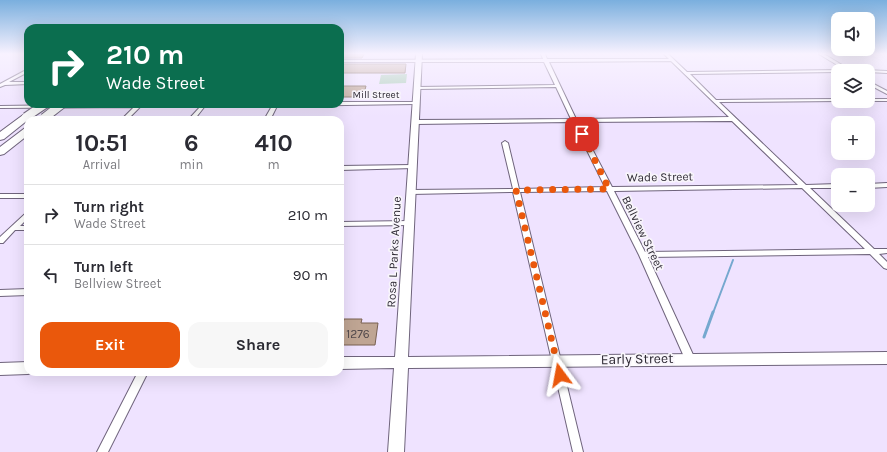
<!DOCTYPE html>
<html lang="en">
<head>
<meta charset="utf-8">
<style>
	:root { --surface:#fff; --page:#f7f7f7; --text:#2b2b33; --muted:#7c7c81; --line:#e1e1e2; --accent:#ea580c }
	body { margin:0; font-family:Karla,sans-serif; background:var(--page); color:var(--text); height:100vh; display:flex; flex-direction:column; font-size:15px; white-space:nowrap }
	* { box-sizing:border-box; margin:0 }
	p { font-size:13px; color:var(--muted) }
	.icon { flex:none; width:22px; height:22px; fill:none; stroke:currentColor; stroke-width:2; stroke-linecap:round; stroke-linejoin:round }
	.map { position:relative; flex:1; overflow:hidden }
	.details { position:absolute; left:24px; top:116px; width:320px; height:260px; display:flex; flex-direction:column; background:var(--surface); border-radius:12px; box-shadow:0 4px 16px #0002 }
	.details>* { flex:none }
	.top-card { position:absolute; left:24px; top:24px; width:320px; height:84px; border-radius:12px; box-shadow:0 4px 16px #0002; background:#0b6e4f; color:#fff; overflow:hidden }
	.tools { position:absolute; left:831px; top:12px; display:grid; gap:8px }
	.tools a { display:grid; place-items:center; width:44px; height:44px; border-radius:8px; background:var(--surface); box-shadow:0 4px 16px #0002; font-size:20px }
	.pin { position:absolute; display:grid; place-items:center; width:34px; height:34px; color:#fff; margin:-17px; border-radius:8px; box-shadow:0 2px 6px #0006 }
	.me { position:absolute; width:44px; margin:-22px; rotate:347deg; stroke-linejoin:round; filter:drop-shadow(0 0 3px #0008) }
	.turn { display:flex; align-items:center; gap:14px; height:84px; padding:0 16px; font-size:18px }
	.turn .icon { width:52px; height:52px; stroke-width:2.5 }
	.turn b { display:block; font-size:28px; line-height:34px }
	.eta { display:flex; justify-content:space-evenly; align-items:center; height:68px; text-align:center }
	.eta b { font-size:24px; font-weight:700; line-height:28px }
	.primary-button { display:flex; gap:8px; margin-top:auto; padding:8px 16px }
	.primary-button a { flex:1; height:46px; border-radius:12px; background:var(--accent); color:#fff; font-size:16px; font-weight:700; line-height:46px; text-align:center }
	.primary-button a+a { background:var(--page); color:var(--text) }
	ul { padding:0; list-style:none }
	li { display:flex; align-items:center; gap:12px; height:60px; padding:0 16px; border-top:1px solid var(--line) }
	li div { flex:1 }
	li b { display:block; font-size:15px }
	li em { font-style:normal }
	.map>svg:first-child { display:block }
</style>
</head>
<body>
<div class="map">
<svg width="887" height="452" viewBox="0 0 887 452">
	<rect width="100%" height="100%" fill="#efe3ff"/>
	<path fill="#a8ceb6" d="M 407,74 L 406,83 L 379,84 L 381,75 Z"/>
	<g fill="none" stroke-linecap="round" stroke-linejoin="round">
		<path stroke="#75a8cf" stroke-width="2" d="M 713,313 L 733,260"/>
		<path stroke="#75a8cf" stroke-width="3" d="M 704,337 L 713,312"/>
	</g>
	<path fill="#bfa593" stroke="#786051" d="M 340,54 L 364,54 L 362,58 L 340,58 Z
		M 340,64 L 406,64 L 405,73 L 340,73 Z
		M 340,86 L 366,86 L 363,97 L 340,97 Z
		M 344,319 L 362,319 L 361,323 L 378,323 L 375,345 L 340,345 L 340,324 L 343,324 Z"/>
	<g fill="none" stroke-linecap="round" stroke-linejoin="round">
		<g stroke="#6f647c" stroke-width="2">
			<path id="street" d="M 541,54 L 545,54 L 547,59 L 669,59 L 664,54 L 668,54 L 687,72 L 840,70 L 840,71 L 838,71 L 838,72 L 690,74 L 716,100 L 838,99 L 838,101 L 840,101 L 719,102 L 806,185 L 838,184 L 838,188 L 810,188 L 874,249 L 887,249 L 887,253 L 879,254 L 887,262 L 887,269 L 884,268 L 870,254 L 648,257 L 695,359 L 693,362 L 690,363 L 687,362 L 685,359 L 639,255 L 607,191 L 520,192 L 583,452 L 573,452 L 513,192 L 411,194 L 408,192 L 411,190 L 513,189 L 502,143 L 505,141 L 508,143 L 519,189 L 605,187 L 573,122 L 415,124 L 412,122 L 415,120 L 571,119 L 556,87 L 417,89 L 415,88 L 417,87 L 555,85 L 544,62 L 340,62 L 340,60 L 543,59 ZM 671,61 L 729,117 L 576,119 L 549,62 ZM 732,121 L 798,185 L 612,187 L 578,122 ZM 802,188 L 865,249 L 645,252 L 614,191 Z
				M 819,54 L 824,54 L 852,71 L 847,71 Z
				M 28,69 L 28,72 L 9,82 L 28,82 L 28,84 L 5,85 L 0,87 L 0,84 Z
				M 866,70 L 887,71 L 887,73 L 868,72 L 868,71 L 866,71 Z
				M 868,81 L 887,91 L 887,94 L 868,84 Z
				M 868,99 L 887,99 L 887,101 L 866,101 L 868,101 Z
				M 340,102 L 415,102 L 417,103 L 415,104 L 277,106 L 270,120 L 264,120 L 272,106 L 205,106 L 194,120 L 188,120 L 200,107 L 140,107 L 127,120 L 121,120 L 134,107 L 0,108 L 0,106 L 137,104 L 340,104 Z
				M 412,165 L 415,167 L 414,168 L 340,170 L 340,166 Z
				M 887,183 L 887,187 L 868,188 L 868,184 Z
				M 0,194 L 28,194 L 28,198 L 0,198 Z
				M 28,212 L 28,218 L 20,226 L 28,226 L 28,230 L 15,230 L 3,243 L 0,243 L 0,237 L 26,213 Z
				M 409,221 L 412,223 L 411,225 L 340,226 L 340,222 Z
				M 28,289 L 28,295 L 0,296 L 0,290 Z
				M 138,372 L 148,372 L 108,452 L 97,452 Z"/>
		</g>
		<g stroke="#6f647c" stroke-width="2">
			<path id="secondary" d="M 416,54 L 422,54 L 408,357 L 887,352 L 887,364 L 408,368 L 404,452 L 388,452 L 394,368 L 340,369 L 340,357 L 395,357 Z
				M 28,362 L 28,372 L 33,372 L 28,374 L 0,375 L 0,363 Z"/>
		</g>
		<g stroke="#6f647c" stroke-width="2">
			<path id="highway" d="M 26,114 L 29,115 L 31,117 L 29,119 L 4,139 L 0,140 L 0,132 L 23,115 Z
				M 28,127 L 28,135 L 4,154 L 0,155 L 0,147 L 25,128 Z"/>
		</g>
		<use href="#street" fill="#fff" fill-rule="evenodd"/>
		<use href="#secondary" fill="#fff" fill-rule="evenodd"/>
		<use href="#highway" fill="#fff" fill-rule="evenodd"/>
		<g stroke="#6f647c" stroke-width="10" stroke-linecap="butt">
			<path id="highway-bridge" d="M 26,117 L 45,104
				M 44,118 L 62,104"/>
		</g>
		<use href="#highway-bridge" stroke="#fff" stroke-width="8"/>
	</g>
	<linearGradient id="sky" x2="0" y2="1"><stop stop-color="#7aafde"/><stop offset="0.46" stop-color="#f8f2ff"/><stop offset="1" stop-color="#f8f2ff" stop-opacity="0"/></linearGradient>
	<rect width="887" height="117" fill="url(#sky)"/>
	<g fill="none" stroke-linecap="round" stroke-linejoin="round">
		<path stroke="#ea580c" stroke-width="7" stroke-dasharray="0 12.6" d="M 560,375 L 516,190 L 609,189 L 582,134"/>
	</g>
	<g text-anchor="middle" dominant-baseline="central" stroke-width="3.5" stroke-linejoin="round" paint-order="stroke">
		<g font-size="10" fill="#2f2b35" stroke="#f8f5fb">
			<text x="376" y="95">Mill Street</text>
		</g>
		<g font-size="12" fill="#2f2b35" stroke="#f8f5fb">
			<text transform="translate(660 177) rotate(-1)">Wade Street</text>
			<text transform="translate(643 233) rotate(64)">Bellview Street</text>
			<text transform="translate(394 252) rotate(-87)">Rosa L Parks Avenue</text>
		</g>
		<g font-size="12" fill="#534a4c">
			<text x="358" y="334">1276</text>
		</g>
		<g font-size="14" fill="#2f2b35" stroke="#f8f5fb">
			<text transform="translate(637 359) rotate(-1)">Early Street</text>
		</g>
	</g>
</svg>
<div class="tools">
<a><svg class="icon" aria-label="sound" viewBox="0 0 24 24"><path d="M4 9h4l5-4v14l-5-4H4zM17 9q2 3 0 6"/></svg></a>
<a><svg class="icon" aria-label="layers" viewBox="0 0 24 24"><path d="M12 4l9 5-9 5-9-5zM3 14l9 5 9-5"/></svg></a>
<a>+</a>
<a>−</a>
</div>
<div class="pin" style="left:582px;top:134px;background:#d93025"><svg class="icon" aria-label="arrive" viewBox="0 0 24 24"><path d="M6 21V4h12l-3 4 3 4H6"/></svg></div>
<svg class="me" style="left:560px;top:375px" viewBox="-20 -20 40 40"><path d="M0-17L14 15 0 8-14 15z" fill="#ea580c" stroke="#fff" stroke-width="4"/></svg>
<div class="top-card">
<div class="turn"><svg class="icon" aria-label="right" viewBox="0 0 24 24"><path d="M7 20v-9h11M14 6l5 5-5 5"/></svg><div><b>210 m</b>Wade Street</div></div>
</div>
<section class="details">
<div class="eta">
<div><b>10:51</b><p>Arrival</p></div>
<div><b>6</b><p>min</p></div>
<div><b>410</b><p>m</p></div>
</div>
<ul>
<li><svg class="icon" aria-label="right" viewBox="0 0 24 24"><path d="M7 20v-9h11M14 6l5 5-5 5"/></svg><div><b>Turn right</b><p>Wade Street</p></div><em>210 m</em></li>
<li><svg class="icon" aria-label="left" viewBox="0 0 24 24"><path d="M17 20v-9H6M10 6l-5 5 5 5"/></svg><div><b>Turn left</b><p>Bellview Street</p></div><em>90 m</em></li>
</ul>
<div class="primary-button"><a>Exit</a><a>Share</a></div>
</section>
</div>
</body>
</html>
